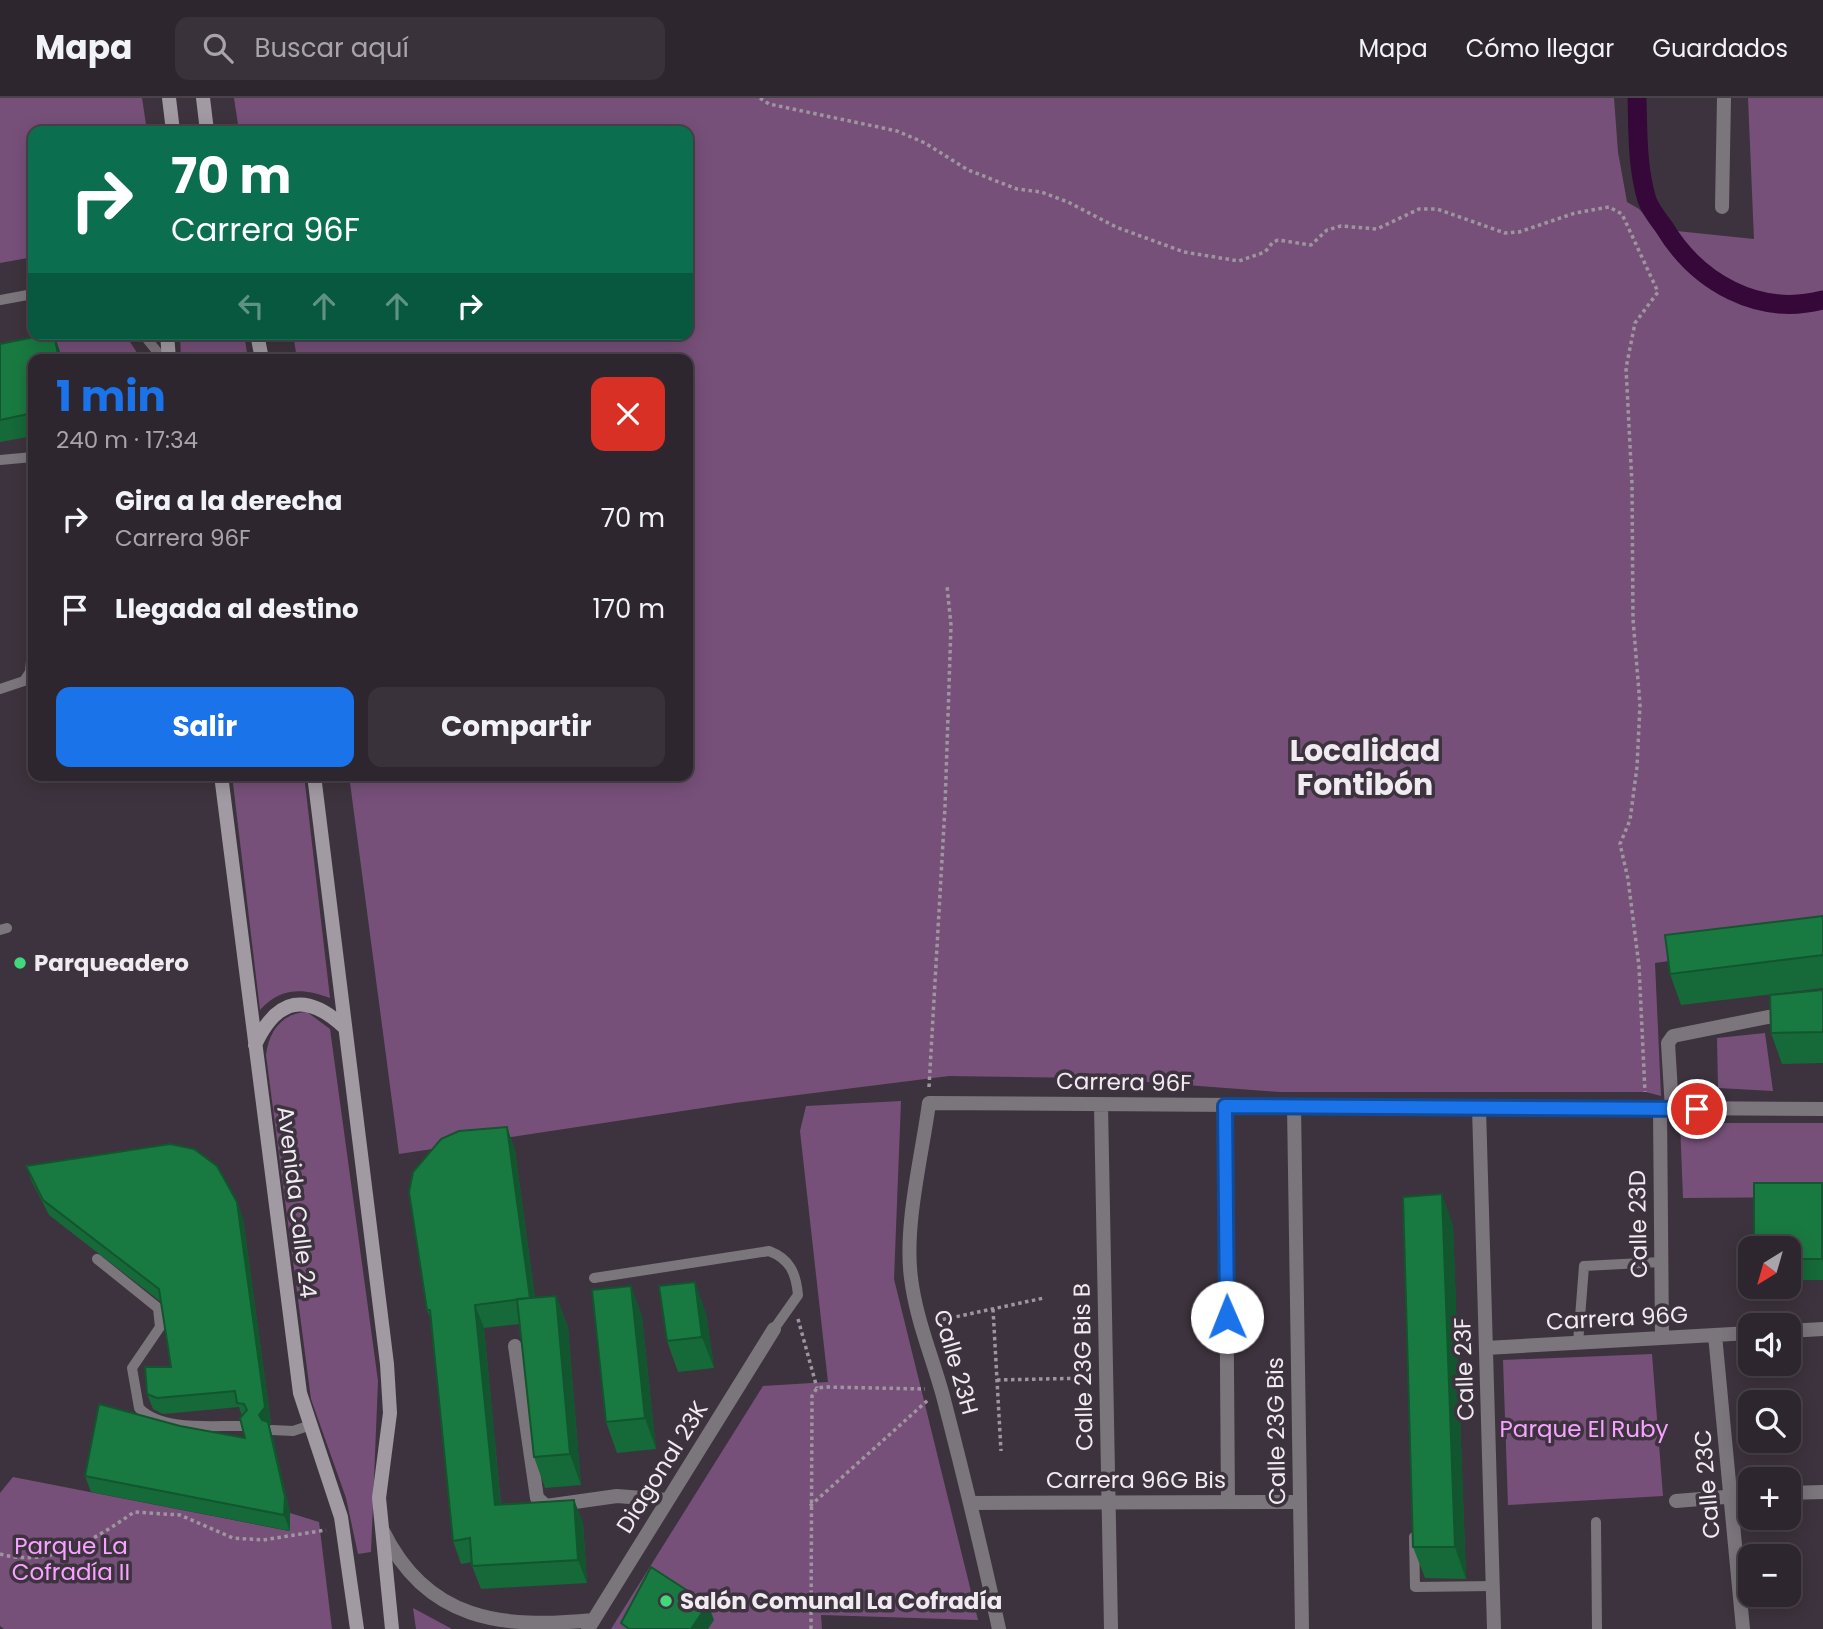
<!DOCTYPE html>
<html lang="es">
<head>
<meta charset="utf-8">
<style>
	:root { --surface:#2e262e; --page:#3a323a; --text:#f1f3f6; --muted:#a7a5aa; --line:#49434a; --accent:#1a73e8 }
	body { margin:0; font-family:Poppins,sans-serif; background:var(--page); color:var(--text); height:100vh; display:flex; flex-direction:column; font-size:26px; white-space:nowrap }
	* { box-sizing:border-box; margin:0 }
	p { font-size:23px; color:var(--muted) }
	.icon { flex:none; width:38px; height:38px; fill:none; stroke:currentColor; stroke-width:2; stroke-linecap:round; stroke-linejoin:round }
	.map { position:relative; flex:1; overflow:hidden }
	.drawer { position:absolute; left:28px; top:256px; width:665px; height:427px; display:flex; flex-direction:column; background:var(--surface); border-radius:14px; box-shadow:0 4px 18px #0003,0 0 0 2px var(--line) }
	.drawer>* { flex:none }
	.guide { position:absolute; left:28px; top:28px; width:665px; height:214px; border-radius:14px; box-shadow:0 4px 18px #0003,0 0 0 2px var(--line); background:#0b6e4f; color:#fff; overflow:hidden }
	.needle { width:46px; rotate:217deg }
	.fabs { position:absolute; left:1738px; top:1138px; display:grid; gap:14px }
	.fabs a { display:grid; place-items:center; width:63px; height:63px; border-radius:14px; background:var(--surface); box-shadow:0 4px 18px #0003,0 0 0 2px var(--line); font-size:35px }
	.pin { position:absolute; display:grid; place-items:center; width:60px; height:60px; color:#fff; margin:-30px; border:4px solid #fff; border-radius:50%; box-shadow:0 2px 7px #0007 }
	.me { position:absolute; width:77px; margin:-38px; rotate:359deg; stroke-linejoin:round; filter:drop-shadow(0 0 5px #0008) }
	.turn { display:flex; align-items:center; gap:24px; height:147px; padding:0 28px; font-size:32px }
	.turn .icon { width:91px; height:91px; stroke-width:2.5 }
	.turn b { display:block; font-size:49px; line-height:60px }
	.lanes { display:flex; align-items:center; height:66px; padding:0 28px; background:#0003; justify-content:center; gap:35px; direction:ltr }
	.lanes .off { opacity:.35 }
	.round { display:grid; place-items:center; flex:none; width:74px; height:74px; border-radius:14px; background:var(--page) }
	.summary { display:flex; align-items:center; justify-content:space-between; height:119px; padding:0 28px }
	h1 { font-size:42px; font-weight:700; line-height:52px; color:var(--accent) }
	.action { display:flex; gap:14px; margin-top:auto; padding:14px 28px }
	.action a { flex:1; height:80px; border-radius:14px; background:var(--accent); color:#fff; font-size:28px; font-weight:700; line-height:80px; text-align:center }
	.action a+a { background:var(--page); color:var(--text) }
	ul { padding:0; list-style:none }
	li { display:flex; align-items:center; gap:21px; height:91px; padding:0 28px }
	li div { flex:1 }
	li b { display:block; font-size:26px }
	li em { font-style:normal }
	header { display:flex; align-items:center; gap:42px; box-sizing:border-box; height:98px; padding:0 35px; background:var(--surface); border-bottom:2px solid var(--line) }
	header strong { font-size:33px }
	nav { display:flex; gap:38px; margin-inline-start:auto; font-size:24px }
	.search { width:490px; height:63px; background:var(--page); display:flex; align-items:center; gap:18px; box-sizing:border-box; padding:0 24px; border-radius:14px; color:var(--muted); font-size:26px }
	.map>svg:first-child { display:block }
</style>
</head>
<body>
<header>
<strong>Mapa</strong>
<div class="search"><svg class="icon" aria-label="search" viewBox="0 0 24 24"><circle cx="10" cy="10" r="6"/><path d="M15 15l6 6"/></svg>Buscar aquí</div>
<nav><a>Mapa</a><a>Cómo llegar</a><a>Guardados</a></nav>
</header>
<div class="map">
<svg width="1823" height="1531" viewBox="0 0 1823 1531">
	<rect width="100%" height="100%" fill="#3d333e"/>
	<path fill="#77507a" d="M 0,0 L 142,0 L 147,33 L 33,33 L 33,159 L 0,165 Z
		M 234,0 L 1614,0 L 1618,54 L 1627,104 L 1639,111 L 1657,131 L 1754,141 L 1748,0 L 1823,0 L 1823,841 L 1655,865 L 1661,998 L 1646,994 L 1280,994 L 1094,980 L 949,978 L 735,1005 L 399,1056 L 349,677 L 688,677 L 688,261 L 297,261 L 293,236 L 688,236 L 688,33 L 239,33 Z
		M 47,236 L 125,236 L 141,261 L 51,261 Z
		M 180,236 L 244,236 L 248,261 L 181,261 Z
		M 232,677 L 304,677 L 330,900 C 303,890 281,889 260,912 Z
		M 307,914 L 330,931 L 378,1283 L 371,1454 L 358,1456 L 346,1400 L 311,1301 L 266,957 C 269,933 282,915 307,914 Z
		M 1765,935 L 1773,993 L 1718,990 L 1717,940 Z
		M 901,1003 L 894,1181 L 978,1522 L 821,1517 L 822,1531 L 611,1531 L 763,1288 L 828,1284 L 800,1033 L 806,1008 Z
		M 1680,1025 L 1823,1025 L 1823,1099 L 1683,1100 Z
		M 1652,1256 L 1663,1398 L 1508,1407 L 1503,1262 Z
		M 13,1379 L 289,1433 L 290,1415 L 319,1424 L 332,1531 L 4,1531 L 0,1528 L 0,1395 Z
		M 413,1510 L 452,1531 L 416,1531 Z"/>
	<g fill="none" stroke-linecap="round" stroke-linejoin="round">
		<path stroke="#36083a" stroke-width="19" d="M 1637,0 C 1638,34 1637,69 1647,102 C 1650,111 1658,121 1664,129 C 1697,184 1758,219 1823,202"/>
		<path stroke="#9e969f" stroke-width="3.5" stroke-dasharray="3.5 3.5" stroke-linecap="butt" d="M 760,0 L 769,6 L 897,33 L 925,45 L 968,72 L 1017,91 L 1041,94 L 1068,104 L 1116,129 L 1184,154 L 1239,163 L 1265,154 L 1273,144 L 1278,142 L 1311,147 L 1327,132 L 1341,128 L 1377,131 L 1419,111 L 1437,111 L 1505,135 L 1519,134 L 1575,115 L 1609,109 L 1622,116 L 1658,194 L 1635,225 L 1626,270 L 1632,386 L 1633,521 L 1640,607 L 1637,669 L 1630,722 L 1620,746 L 1628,781 L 1639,868 L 1645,994
			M 929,989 L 945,709 L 951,527 L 947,488
			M 993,1211 L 1001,1353
			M 798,1221 L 817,1290
			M 936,1223 L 1044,1200
			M 997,1282 L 1090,1280
			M 810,1408 L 928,1302
			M 0,1456 C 49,1470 96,1441 134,1414 L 180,1417 L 233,1440 L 263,1442 L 326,1432
			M 811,1531 L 812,1298 L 817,1290 L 825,1289 L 925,1291"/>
		<path stroke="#7b767c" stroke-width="10" d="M 0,202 L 33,196
			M 143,236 L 163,261
			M 0,362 L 33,359
			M 0,591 L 24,583 L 30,574 L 33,539
			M 0,832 L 7,830
			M 97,1161 L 158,1210 L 160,1229 L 132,1270 L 139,1310 C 162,1334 214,1327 245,1328
			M 594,1180 L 769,1153 C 790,1161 796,1175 798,1197 L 774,1231
			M 1578,1245 L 1584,1168 L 1661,1164
			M 272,1332 L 293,1333 L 308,1328
			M 1596,1424 L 1597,1531
			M 1414,1439 L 1415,1489 L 1493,1488"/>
		<path stroke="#7b767c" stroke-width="14" d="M 1722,109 L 1724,0
			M 1101,1007 L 1111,1531
			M 1225,1008 L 1228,1404
			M 1294,1008 L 1302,1531
			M 1479,1010 L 1494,1531
			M 1672,1011 L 1668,945 L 1673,938 L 1768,919 L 1823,915
			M 1660,1012 L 1662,1240
			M 1788,1233 L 1823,1231
			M 1715,1237 L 1743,1531
			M 515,1248 L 537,1400 L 546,1408 L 617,1398 L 668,1402
			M 1486,1250 L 1750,1235
			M 1788,1395 L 1823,1394
			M 1676,1403 L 1750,1397
			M 971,1405 L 1300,1404
			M 383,1433 C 427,1523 502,1531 593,1522
			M 588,1531 L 774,1231
			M 999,1531 C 982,1453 963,1375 943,1298 C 932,1258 916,1221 911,1180 C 904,1127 922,1058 929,1005 L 1823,1011"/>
		<path stroke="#a19aa2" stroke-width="14" d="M 169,0 L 173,33
			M 203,0 L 207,33
			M 167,236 L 169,261
			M 257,236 L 262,261
			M 221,677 L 300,1295 L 341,1419 L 357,1531
			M 314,677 L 387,1266 L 390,1315 L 379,1400 L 392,1531
			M 255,947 C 277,899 307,894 345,930"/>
	</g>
	<path fill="#166938" d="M 54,236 L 62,261 L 33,261 L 33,338 L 0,344 L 0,246 Z
		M 1823,818 L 1823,890 L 1681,907 L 1670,876 Z
		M 1823,892 L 1823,965 L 1782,966 L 1771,935 Z
		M 507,1029 L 515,1052 L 535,1200 L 556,1198 L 568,1229 L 581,1387 L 545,1390 L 534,1359 L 520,1226 L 484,1230 L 501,1406 L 574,1402 L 583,1425 L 587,1485 L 481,1491 L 472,1468 L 472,1464 L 461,1466 L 453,1443 L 432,1224 L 427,1212 Z
		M 26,1068 L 243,1120 L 271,1325 L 269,1327 L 273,1340 L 290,1415 L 290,1433 L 91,1394 L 85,1378 L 180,1328 L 245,1340 L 242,1318 L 239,1309 L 163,1316 L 153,1311 L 147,1296 L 171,1269 L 161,1204 L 49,1117 L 32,1084 Z
		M 1823,1089 L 1823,1182 L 1788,1182 L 1788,1150 Z
		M 1453,1127 L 1466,1481 L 1425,1480 L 1413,1449 Z
		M 631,1188 L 642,1219 L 656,1351 L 617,1355 L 606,1324 Z
		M 706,1215 L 714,1270 L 678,1274 L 667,1243 Z"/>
	<path fill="#12552e" d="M 54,236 L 61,257 L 62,261 L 59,261 Z
		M 507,1029 L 515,1052 L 538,1224 L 530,1201 Z
		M 1822,1085 L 1823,1089 L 1823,1165 L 1822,1161 Z
		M 1442,1096 L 1453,1127 L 1466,1481 L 1455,1449 Z
		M 237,1104 L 243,1120 L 271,1325 L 269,1327 L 273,1340 L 290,1415 L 290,1433 L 284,1417 L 265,1332 L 259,1317 Z
		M 695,1184 L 706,1215 L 714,1270 L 702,1239 Z
		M 631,1188 L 642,1219 L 656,1351 L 645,1320 Z
		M 556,1198 L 568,1229 L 581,1387 L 570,1356 Z
		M 475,1207 L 484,1230 L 503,1430 L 495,1407 Z
		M 574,1402 L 583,1425 L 587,1485 L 578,1462 Z
		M 708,1506 L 714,1522 L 708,1531 L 691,1531 Z"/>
	<path fill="#197a41" stroke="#12552e" stroke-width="2" d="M 49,236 L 54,236 L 59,261 L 33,261 L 33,315 L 0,322 L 0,246 Z
		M 1823,818 L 1823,857 L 1670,876 L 1665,837 Z
		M 1823,892 L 1823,934 L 1771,935 L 1770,897 Z
		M 507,1029 L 530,1200 L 475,1207 L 495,1407 L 574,1402 L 578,1462 L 472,1468 L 470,1440 L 453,1443 L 430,1212 L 427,1212 L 409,1094 L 413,1074 L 441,1041 L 459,1033 Z
		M 170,1046 L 194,1051 L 217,1068 L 237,1104 L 265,1309 L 259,1317 L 262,1322 L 268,1324 L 285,1399 L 284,1417 L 85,1378 L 99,1306 L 180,1328 L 245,1340 L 240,1320 L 247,1312 L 244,1306 L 237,1305 L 235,1293 L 157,1300 L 147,1296 L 145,1269 L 171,1269 L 159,1191 L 43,1102 L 26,1068 Z
		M 1754,1085 L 1822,1085 L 1822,1161 L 1788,1161 L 1788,1150 L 1754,1150 Z
		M 1442,1096 L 1455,1449 L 1413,1449 L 1403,1099 Z
		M 695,1184 L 702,1239 L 667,1243 L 659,1188 Z
		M 631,1188 L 645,1320 L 606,1324 L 592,1192 Z
		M 556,1198 L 570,1356 L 534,1359 L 517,1201 Z
		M 651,1469 L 708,1506 L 691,1531 L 629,1531 L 621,1525 Z"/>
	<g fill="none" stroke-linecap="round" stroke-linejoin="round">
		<g stroke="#114b97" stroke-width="18">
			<path id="route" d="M 1227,1219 L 1225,1008 L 1697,1011"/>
		</g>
		<use href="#route" stroke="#1a73e8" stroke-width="12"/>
	</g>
	<g fill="#42d77b" stroke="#3d333e" stroke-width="2.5">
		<circle cx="20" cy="865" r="7"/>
		<circle cx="666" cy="1503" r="7"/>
	</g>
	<g text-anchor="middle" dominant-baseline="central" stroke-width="7" stroke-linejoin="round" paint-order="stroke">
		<g font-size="23" font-weight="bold" fill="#f0eaf1" stroke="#3d333e" text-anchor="start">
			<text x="34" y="865">Parqueadero</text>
			<text x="680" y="1503">Salón Comunal La Cofradía</text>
		</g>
		<g font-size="23" fill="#f0eaf1" stroke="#3d333e">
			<text transform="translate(1124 984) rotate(1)">Carrera 96F</text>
			<text transform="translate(297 1104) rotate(83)">Avenida Calle 24</text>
			<text transform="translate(1638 1126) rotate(-91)">Calle 23D</text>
			<text transform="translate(1617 1220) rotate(-3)">Carrera 96G</text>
			<text transform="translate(956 1264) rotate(74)">Calle 23H</text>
			<text transform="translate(1083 1269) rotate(-91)">Calle 23G Bis B</text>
			<text transform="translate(1464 1271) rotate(-92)">Calle 23F</text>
			<text transform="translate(1276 1333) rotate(-91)">Calle 23G Bis</text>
			<text transform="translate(662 1369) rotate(-58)">Diagonal 23K</text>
			<text x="1136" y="1382">Carrera 96G Bis</text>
			<text transform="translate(1707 1386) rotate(-95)">Calle 23C</text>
		</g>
		<g font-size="23" fill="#f7a3ff" stroke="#3d333e">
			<text x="1584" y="1331">Parque El Ruby</text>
			<text x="71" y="1448">Parque La<tspan x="71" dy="26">Cofradía II</tspan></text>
		</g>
		<g font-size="30" font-weight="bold" fill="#f0eaf1" stroke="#3d333e">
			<text x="1365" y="652">Localidad<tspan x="1365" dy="34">Fontibón</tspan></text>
		</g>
	</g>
</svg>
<div class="fabs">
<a><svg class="needle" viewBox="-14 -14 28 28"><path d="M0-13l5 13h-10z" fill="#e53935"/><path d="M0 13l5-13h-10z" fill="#a7a5aa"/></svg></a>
<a><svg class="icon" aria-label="sound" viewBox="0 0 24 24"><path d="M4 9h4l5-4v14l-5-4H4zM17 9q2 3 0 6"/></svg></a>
<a><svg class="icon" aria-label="search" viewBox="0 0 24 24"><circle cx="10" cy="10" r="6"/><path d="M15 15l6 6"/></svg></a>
<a>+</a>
<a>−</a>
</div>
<div class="pin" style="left:1697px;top:1011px;background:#d93025"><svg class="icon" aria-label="arrive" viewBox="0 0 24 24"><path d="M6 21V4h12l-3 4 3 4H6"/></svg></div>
<svg class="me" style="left:1227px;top:1219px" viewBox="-20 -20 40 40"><circle r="19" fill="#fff"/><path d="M0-13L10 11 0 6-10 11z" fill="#1a73e8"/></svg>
<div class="guide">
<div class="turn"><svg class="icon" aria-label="right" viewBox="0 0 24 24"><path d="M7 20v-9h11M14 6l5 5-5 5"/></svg><div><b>70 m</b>Carrera 96F</div></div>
<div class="lanes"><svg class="icon off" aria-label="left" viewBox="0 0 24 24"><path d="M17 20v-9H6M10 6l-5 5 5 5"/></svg><svg class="icon off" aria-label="ahead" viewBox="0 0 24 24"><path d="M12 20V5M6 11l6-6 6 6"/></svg><svg class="icon off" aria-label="ahead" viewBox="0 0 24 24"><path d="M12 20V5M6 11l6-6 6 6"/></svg><svg class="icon" aria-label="right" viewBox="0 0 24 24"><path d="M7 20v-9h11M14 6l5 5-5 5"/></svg></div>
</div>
<section class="drawer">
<div class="summary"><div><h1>1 min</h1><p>240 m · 17:34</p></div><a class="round" style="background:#d93025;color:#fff"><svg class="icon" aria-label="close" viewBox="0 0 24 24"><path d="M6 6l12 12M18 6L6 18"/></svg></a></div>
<ul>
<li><svg class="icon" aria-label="right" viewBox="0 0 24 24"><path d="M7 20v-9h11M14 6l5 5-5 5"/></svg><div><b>Gira a la derecha</b><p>Carrera 96F</p></div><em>70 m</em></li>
<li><svg class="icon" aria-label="arrive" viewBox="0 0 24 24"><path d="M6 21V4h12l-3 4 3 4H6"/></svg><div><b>Llegada al destino</b></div><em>170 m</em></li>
</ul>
<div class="action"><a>Salir</a><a>Compartir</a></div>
</section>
</div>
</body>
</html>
